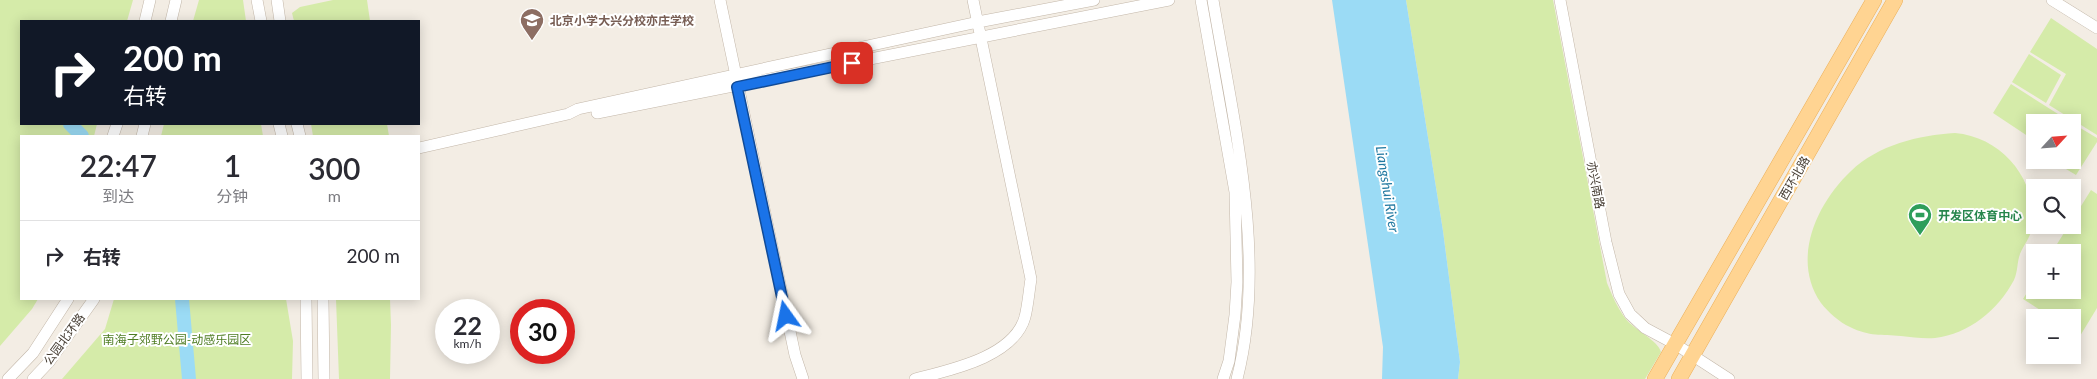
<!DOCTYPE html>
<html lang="zh">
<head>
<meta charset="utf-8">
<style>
	:root { --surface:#fff; --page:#f2f2f3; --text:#2b2b33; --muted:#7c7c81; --line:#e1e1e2 }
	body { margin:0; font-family:Lato,"Noto Sans SC",sans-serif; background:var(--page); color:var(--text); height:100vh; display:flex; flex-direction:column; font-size:19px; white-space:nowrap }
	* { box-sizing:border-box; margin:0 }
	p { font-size:16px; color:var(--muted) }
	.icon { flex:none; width:28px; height:28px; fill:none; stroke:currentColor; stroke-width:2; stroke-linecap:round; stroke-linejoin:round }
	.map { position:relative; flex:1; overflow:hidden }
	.details { position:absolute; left:20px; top:135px; width:400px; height:165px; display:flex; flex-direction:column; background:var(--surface); border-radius:0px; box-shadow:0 2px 12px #0003 }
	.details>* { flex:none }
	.hud { position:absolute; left:20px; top:20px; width:400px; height:105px; border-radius:0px; box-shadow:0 2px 12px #0003; background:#111827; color:#fff; overflow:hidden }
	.needle { width:32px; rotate:64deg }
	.buttons { position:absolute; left:2026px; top:114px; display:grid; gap:10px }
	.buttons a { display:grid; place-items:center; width:55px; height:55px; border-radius:0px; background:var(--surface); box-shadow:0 2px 12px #0003; font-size:25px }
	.speed { position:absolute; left:435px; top:299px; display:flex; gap:10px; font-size:25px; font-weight:700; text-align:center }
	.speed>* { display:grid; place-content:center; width:65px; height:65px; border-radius:50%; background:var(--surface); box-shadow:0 2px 12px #0003; line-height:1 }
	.speed small { font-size:12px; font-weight:400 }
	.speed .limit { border:8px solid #d22; background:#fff; color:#111 }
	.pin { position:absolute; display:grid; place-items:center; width:42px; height:42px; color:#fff; margin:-21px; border-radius:10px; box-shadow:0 2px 8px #0006 }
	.me { position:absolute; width:55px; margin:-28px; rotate:348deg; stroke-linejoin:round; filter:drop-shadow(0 0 4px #0008) }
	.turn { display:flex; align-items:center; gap:18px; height:105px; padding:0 20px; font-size:22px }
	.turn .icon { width:65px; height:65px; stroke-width:2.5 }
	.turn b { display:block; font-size:35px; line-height:42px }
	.eta { display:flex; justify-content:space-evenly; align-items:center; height:85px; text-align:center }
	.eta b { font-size:30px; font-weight:600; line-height:35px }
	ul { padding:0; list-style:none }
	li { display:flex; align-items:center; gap:15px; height:70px; padding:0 20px; border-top:1px solid var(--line) }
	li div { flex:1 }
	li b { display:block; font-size:19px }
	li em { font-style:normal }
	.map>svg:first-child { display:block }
</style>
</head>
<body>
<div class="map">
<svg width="2097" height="379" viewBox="0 0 2097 379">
	<rect width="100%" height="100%" fill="#f3ede4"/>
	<path fill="#d5eba9" d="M 0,0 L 133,0 L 127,21 L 21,21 L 21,124 L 97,124 L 94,136 L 21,136 L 21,299 L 38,299 L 32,309 L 0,346 Z
		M 199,0 L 243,0 L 246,21 L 193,21 Z
		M 333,0 L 367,0 L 370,21 L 294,21 L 292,13 L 300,7 Z
		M 1406,0 L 1553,0 L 1607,283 C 1612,295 1617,307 1625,318 C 1634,330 1658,340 1661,352 L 1645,379 L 1458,379 L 1460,362 L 1443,231 Z
		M 2051,18 L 2097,49 L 2097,135 L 2049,105 L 2066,74 L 2030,52 Z
		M 2029,54 L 2061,75 L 2046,103 L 2012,82 Z
		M 2011,84 L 2058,114 L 2052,122 L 2035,122 L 2035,141 L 1993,113 Z
		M 2072,123 L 2097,138 L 2097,142 L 2076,175 L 2051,160 L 2072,160 Z
		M 164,124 L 261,124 L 263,136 L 161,136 Z
		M 311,124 L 387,124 L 389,136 L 313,136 Z
		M 1955,133 C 2002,137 2038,180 2032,227 C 2030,239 2024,244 2020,254 C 2017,262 2018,271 2014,280 C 1998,310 1969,334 1935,338 C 1923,339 1912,337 1901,336 C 1881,334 1870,337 1850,327 C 1839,322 1828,312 1821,303 C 1791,260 1816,204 1851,171 C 1878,145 1919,135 1955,133 Z
		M 2091,190 L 2097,194 L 2097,308 L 2080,336 L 2073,331 L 2072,318 L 2051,317 L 2023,299 L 2035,280 L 2035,290 L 2072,290 L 2072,252 L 2052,252 L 2069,225 L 2072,225 L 2073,219 Z
		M 114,299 L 286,299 L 293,341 L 292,379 L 62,379 L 105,329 Z
		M 336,299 L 390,299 L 391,325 L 390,379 L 339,379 Z"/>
	<path fill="#9bdbf5" d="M 1332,0 L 1406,0 L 1443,231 L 1460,362 L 1458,379 L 1382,379 L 1383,347 Z"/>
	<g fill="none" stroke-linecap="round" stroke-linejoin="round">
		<path stroke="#9bdbf5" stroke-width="14" d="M 70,124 L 82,136
			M 182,299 L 189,379"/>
		<g stroke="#c3b7a9" stroke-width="12">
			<path id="minor" d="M 257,0 L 261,21
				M 277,0 L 280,21
				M 720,0 L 795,355 L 803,379
				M 1201,0 L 1235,192 L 1237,282 L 1235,315 L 1229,361 L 1223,379
				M 1213,0 C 1233,120 1268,259 1237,379
				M 1560,0 L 1606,242 L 1619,294 L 1630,314 L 1645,328 L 1675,344 L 1729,379
				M 2052,0 L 2097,28
				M 145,21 L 150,0
				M 171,21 L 176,0
				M 597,113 L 1169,0
				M 279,124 L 282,136
				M 297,124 L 300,136
				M 113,136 L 117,124
				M 142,136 L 145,124
				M 419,148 L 568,114 L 578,109 L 978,22 L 1094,0
				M 306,299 L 307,379
				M 323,299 L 324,379
				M 8,379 L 33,353 L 68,299
				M 33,379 L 49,362 L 94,299
				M 915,379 C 950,370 1014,357 1025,317 C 1028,305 1029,291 1031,279 L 973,0"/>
		</g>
		<g stroke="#ecb059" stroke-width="16">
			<path id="major" d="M 1655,379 L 1874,0
				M 1679,379 L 1895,0"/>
		</g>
		<use href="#minor" stroke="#fff" stroke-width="11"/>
		<use href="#major" stroke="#ffd492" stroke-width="15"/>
	</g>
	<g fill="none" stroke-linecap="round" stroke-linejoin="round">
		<g stroke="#114b97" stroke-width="12">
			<path id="route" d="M 786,316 L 737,87 L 852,63"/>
		</g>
		<use href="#route" stroke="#1a73e8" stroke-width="9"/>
	</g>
	<defs>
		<g id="school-pin" transform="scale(1.25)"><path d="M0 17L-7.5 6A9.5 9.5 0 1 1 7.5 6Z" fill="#8d6e63" stroke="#fff"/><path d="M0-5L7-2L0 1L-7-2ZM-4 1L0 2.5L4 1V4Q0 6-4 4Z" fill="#fff"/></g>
		<g id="stadium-pin" transform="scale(1.25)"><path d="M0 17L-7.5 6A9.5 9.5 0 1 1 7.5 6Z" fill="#2e9e5b" stroke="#fff"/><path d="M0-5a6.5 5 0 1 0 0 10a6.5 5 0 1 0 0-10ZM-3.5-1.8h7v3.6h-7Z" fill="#fff"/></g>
	</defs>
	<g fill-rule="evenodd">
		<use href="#school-pin" x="532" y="20"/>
		<use href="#stadium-pin" x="1920" y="215"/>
	</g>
	<g text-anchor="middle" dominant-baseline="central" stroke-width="4" stroke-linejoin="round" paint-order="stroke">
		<g font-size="12" font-weight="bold" fill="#785e54" stroke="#fff" text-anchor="start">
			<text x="550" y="20">北京小学大兴分校亦庄学校</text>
		</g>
		<g font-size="12" fill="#463d33" stroke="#fff">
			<text transform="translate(1794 178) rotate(-60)">西环北路</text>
			<text transform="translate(1596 185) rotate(79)">亦兴南路</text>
			<text transform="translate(64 339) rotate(-54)">公园北环路</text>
		</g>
		<g font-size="12" font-weight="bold" fill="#27864d" stroke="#fff" text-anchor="start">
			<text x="1938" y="215">开发区体育中心</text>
		</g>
		<g font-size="12" fill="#4e7c23" stroke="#fff">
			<text x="177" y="339">南海子郊野公园-动感乐园区</text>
		</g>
		<g font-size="14" font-style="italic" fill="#2279a1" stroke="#fff">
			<text transform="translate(1388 189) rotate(81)">Liangshui River</text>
		</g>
	</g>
</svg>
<div class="buttons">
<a><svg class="needle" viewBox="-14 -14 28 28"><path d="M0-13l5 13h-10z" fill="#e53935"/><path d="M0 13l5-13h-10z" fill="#7c7c81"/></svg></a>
<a><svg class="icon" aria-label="search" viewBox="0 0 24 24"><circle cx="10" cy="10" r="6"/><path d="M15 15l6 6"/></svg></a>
<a>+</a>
<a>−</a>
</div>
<div class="speed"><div>22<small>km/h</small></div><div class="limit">30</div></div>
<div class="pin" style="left:852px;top:63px;background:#d93025"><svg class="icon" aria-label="arrive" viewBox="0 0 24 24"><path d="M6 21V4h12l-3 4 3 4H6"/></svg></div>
<svg class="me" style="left:786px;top:316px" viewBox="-20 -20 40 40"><path d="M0-17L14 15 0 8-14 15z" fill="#1a73e8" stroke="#fff" stroke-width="4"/></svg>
<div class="hud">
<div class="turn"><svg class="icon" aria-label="right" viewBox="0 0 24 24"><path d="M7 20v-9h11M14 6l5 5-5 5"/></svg><div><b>200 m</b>右转</div></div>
</div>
<section class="details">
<div class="eta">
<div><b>22:47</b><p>到达</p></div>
<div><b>1</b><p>分钟</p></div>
<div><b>300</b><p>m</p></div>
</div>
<ul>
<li><svg class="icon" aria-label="right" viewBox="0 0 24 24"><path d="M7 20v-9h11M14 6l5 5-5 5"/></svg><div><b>右转</b></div><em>200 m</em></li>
</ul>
</section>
</div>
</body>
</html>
